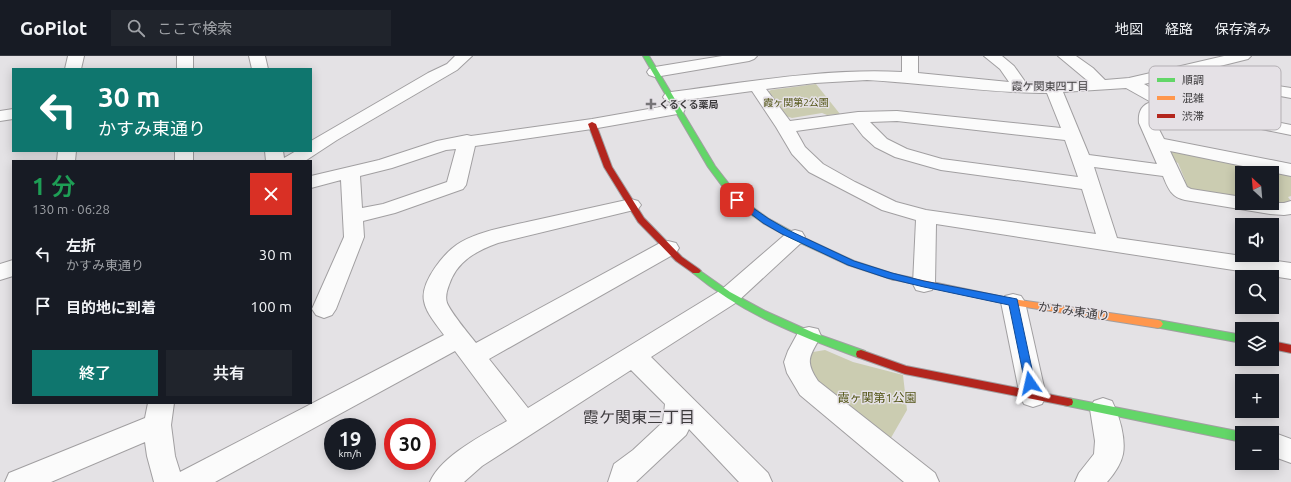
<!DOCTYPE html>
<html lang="ja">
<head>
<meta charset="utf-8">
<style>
	:root { --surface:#171b24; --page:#20242c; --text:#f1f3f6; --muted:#9ea1a6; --line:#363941; --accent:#0f766e }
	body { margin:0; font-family:Ubuntu,"Noto Sans JP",sans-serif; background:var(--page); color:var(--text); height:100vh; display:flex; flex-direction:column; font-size:15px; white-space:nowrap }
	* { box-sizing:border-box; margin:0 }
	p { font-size:13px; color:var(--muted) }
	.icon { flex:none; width:22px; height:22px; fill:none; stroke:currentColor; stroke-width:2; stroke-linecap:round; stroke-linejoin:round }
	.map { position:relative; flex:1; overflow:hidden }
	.drawer { position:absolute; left:12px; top:104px; width:300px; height:244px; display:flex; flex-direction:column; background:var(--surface); border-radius:0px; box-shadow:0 2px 10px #0003 }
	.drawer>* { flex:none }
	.hud { position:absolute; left:12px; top:12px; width:300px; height:84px; border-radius:0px; box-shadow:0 2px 10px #0003; background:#0f766e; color:#fff; overflow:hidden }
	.needle { width:26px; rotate:334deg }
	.controls { position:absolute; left:1235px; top:110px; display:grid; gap:8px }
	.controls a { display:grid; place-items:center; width:44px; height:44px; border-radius:0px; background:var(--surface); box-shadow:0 2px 10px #0003; font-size:20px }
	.speed { position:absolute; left:324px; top:362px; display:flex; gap:8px; font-size:20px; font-weight:700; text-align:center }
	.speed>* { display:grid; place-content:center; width:52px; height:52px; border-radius:50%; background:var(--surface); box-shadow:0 2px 10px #0003; line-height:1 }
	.speed small { font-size:10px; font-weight:400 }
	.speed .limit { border:6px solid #d22; background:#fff; color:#111 }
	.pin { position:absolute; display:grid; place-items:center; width:34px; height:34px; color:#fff; margin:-17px; border-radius:8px; box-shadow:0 2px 6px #0006 }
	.me { position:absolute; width:44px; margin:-22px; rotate:349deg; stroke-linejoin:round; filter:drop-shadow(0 0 3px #0008) }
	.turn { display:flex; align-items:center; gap:14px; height:84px; padding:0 20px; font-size:18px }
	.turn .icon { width:52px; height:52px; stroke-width:2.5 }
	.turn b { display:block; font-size:28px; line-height:34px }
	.round { display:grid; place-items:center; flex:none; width:42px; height:42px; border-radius:0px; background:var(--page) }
	.head { display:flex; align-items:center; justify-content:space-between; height:68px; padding:0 20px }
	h1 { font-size:24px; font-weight:600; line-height:30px; color:#1e9e55 }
	.primary-button { display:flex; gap:8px; margin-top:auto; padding:8px 20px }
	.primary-button a { flex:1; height:46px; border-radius:0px; background:var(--accent); color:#fff; font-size:16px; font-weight:600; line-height:46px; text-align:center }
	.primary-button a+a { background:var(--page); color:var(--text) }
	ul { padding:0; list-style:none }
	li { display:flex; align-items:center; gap:12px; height:52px; padding:0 20px }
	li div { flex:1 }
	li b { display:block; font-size:15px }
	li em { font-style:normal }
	header { display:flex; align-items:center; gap:24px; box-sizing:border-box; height:56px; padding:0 20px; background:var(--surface); border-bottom:1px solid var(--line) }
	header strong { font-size:19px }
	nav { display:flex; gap:22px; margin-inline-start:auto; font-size:14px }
	.search { width:280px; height:36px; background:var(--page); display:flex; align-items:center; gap:10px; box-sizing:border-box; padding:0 14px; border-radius:0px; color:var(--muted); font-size:15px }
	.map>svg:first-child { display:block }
</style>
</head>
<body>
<header>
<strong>GoPilot</strong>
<div class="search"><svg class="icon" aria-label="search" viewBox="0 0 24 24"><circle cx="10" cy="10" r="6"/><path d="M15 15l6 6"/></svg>ここで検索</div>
<nav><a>地図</a><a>経路</a><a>保存済み</a></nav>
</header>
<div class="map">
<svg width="1291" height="426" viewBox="0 0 1291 426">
	<rect width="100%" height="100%" fill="#e4e2e5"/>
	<path fill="#cbccb1" d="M 816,28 L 840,58 L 827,59 L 822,57 L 792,62 L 786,60 L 768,36 L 771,34 Z
		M 1177,94 L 1291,116 L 1291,140 L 1288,141 L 1291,145 L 1286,147 L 1272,147 L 1272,117 L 1242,117 L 1242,141 L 1204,135 L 1188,135 L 1180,125 L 1185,124 L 1178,107 L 1171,104 L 1169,96 Z
		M 825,294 L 853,306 L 903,319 L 907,354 L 888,387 L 817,329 L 806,300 L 813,296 Z"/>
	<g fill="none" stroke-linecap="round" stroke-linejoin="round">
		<g stroke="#a19fa1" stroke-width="2">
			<path id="street" d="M 68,0 L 84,0 L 81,13 L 65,13 Z
				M 177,0 L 193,0 L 193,13 L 177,13 Z
				M 249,0 L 265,0 L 268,13 L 252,13 Z
				M 455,0 L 472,0 L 457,14 L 337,84 L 305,105 L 266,105 L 265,95 L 283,95 L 284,102 L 296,95 L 311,95 L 311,85 L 428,17 L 447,8 Z
				M 722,0 L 757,0 L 754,3 L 749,5 L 655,21 L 649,19 L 647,16 L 649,13 L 655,11 Z
				M 902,0 L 918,0 L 918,17 L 1009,26 L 1000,13 L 984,0 L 1002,0 L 1014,10 L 1026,27 L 1088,25 L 1058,0 L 1076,0 L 1093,12 L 1105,24 L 1129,22 L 1224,0 L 1251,0 L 1248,3 L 1216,11 L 1247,25 L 1291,32 L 1291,42 L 1237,32 L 1199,15 L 1144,28 L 1158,36 L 1169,44 L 1291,69 L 1291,79 L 1164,53 C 1148,57 1159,73 1164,83 L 1291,108 L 1291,120 L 1170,95 L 1187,131 L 1191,133 L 1242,141 L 1242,147 L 1284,147 L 1291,145 L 1291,158 L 1284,159 L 1270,158 L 1185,144 C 1171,141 1168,132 1163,120 L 1094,111 L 1117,182 L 1291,207 L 1291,223 L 936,168 L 935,228 L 932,234 L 924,236 L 916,234 L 913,228 L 916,164 L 882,154 L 809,116 L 792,98 L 776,71 L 752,35 L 671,46 L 665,44 L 663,41 L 665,38 L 671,36 C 748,26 825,12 902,16 ZM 867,24 C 927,27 987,37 1047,37 L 1061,72 L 897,55 L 858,56 L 790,65 L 766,33 L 815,27 ZM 1126,32 L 1151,46 C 1141,49 1138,57 1139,67 L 1157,108 L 1089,99 L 1063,36 ZM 897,65 L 1065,84 L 1078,121 L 942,103 L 907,93 L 887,83 L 870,66 ZM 853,67 L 863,80 L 875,91 L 895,101 L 941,114 L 1082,133 L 1096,178 L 926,154 L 896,146 L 855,126 L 823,108 L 805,91 L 796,75 Z
				M 677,48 L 683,49 L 685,53 L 683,57 L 592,73 L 475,90 L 466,129 L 463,133 L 395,157 L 363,165 L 364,181 L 336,253 L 332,259 L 324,262 L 316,259 L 312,253 L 344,181 L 341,124 L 311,132 L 311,120 L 379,104 L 437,85 L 467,79 L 471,80 L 592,63 ZM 456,93 L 447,126 L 383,148 L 362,152 L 360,120 L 392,112 L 446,94 Z
				M 13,53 L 13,63 L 0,65 L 0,55 Z
				M 58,95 L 76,95 L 75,105 L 57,105 Z
				M 175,95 L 193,95 L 193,105 L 175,105 Z
				M 631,143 L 638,145 L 641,149 L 638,153 L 498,187 C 476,195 457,205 449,229 C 447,234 445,241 447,247 C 452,258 468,277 476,287 L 660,187 L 668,185 L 676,187 L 679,192 L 676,197 L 489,303 L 528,352 L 721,234 L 788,176 L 795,174 L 802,176 L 805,181 L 802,186 L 737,246 L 651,301 L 768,417 L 772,426 L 739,426 L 689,373 L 686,379 L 636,426 L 608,426 L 614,408 L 633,394 L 663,366 L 665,348 L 631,314 L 482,410 L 464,426 L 430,426 C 441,400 483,379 507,365 L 455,295 L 215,426 L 154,426 L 147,400 L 145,386 L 51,426 L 5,426 L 9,417 L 145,362 L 148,347 L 174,347 L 171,369 L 175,400 L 180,416 L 444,279 C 437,269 426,257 424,245 C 420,226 445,195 461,186 C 481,175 505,171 527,166 C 562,158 596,151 631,143 Z
				M 13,204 L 13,220 L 0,224 L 0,208 Z
				M 1013,238 L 1021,240 L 1025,246 L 1046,340 L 1042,348 L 1033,351 L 1024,348 L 1020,340 L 1001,246 L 1005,240 Z
				M 809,271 L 818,273 L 821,280 C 810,300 804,304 818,325 L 935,417 L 939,426 L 904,426 L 800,339 L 787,317 L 784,306 L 788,295 L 800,273 Z
				M 1103,342 L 1112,345 C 1119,359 1126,382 1123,398 C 1121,408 1114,418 1107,426 L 1075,426 L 1079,417 L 1094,398 L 1095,385 L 1090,353 L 1094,345 Z
				M 1272,376 L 1291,383 L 1291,407 L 1272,400 L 1272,377 L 1269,377 Z"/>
		</g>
		<g stroke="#a19fa1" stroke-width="2">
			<path id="fast" d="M 643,0 L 649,0 L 715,110 L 740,142 L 769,163 L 798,179 L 854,205 L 897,219 L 899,221 L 897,223 L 894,224 L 848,209 L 792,183 L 763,167 L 734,146 L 708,111 Z
				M 696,212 L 730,236 L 765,255 L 814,277 L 865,295 L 866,298 L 865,301 L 861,302 L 857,301 C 799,280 741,257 693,217 L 691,215 Z
				M 1158,264 L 1242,279 L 1242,287 L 1155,271 L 1153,268 L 1155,265 Z
				M 1068,342 L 1242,376 L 1244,377 L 1242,377 L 1242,386 L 1068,350 L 1064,349 L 1063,346 L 1064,343 Z"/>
		</g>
		<g stroke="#a19fa1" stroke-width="2">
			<path id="slow" d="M 894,218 L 1013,243 L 1158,264 L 1161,265 L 1163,268 L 1161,271 L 1158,272 L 1013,249 L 891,223 L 889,221 Z"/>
		</g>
		<g stroke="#a19fa1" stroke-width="2">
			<path id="jam" d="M 592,66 L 596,68 L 612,111 L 644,162 L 682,201 L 699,213 L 701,215 L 699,217 L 693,217 L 676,205 L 638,166 L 604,111 L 588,68 Z
				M 1272,285 L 1291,289 L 1291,297 L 1272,293 Z
				M 861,294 L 906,310 L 1068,342 L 1072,343 L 1073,346 L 1072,349 L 1068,350 L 905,318 L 857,301 L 856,298 L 857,295 Z"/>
		</g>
		<use href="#street" fill="#fbfbfb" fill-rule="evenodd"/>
		<use href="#fast" fill="#63d668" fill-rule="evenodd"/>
		<use href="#slow" fill="#ff974d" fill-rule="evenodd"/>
		<use href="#jam" fill="#b3261e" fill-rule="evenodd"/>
	</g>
	<path fill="#1a73e8" stroke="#114b97" d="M 737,141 L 769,163 L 788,174 L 854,205 L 892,217 L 924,225 L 1017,243 L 1035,327 L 1034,330 L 1030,331 L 1026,330 L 1025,327 L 1009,249 L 924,231 L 887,222 L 848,209 L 782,178 L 763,167 L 734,145 L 733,144 Z"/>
	<path fill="#777578" stroke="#e5e1e6" stroke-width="1.5" d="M649 42h4v4h4v4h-4v4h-4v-4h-4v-4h4z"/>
	<g text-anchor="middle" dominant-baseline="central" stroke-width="3" stroke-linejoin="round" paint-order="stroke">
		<g font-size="10" fill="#545618" stroke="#e5e1e6">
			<text x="796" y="46">霞ヶ関第2公園</text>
		</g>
		<g font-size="10" font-weight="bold" fill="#3d3b3d" stroke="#e5e1e6" text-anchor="start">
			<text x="659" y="48">くるくる薬局</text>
		</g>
		<g font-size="11" fill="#3d3b3d" stroke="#e5e1e6">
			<text x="1050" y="30">霞ケ関東四丁目</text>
		</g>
		<g font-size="12" fill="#3d3b3d" stroke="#e5e1e6">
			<text transform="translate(1074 255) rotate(8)">かすみ東通り</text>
		</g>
		<g font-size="12" fill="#545618" stroke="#e5e1e6">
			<text x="877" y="341">霞ヶ関第1公園</text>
		</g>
		<g font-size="16" fill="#3d3b3d" stroke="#e5e1e6">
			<text x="639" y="361">霞ケ関東三丁目</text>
		</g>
	</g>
	<rect x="1149" y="10" width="132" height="64" rx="6" fill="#e5e1e6" stroke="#b3afb3" stroke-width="1"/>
	<rect x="1157" y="22" width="18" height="4" fill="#63d668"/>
	<rect x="1157" y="40" width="18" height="4" fill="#ff974d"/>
	<rect x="1157" y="58" width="18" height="4" fill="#b3261e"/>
	<g font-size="11" fill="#3d3b3d">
		<text x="1182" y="28">順調</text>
		<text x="1182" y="46">混雑</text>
		<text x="1182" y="64">渋滞</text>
	</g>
</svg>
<div class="controls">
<a><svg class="needle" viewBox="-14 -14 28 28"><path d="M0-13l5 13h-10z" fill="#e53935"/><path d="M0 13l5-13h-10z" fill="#9ea1a6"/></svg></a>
<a><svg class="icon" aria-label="sound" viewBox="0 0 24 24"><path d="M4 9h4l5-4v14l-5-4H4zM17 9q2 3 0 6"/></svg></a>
<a><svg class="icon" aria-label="search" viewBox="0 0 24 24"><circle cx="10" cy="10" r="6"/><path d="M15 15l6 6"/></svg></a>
<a><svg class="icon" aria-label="layers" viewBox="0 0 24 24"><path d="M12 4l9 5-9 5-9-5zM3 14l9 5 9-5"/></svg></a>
<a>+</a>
<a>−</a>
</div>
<div class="speed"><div>19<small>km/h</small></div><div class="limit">30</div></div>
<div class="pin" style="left:737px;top:144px;background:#d93025"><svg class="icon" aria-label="arrive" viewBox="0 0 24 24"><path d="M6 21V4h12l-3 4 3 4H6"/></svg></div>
<svg class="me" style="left:1030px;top:327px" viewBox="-20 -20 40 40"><path d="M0-17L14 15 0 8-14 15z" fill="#1a73e8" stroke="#fff" stroke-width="4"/></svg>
<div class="hud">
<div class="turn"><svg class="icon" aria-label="left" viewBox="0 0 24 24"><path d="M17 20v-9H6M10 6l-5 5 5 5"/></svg><div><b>30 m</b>かすみ東通り</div></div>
</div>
<section class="drawer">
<div class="head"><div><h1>1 分</h1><p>130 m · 06:28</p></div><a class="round" style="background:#d93025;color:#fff"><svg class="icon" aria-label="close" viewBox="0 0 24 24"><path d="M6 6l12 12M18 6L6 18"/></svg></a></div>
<ul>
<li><svg class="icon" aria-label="left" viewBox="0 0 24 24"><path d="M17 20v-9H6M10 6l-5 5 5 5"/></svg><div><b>左折</b><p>かすみ東通り</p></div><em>30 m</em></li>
<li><svg class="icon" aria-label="arrive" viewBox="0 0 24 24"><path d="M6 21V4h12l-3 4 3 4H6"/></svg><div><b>目的地に到着</b></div><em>100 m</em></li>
</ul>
<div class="primary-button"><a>終了</a><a>共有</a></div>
</section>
</div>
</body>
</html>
